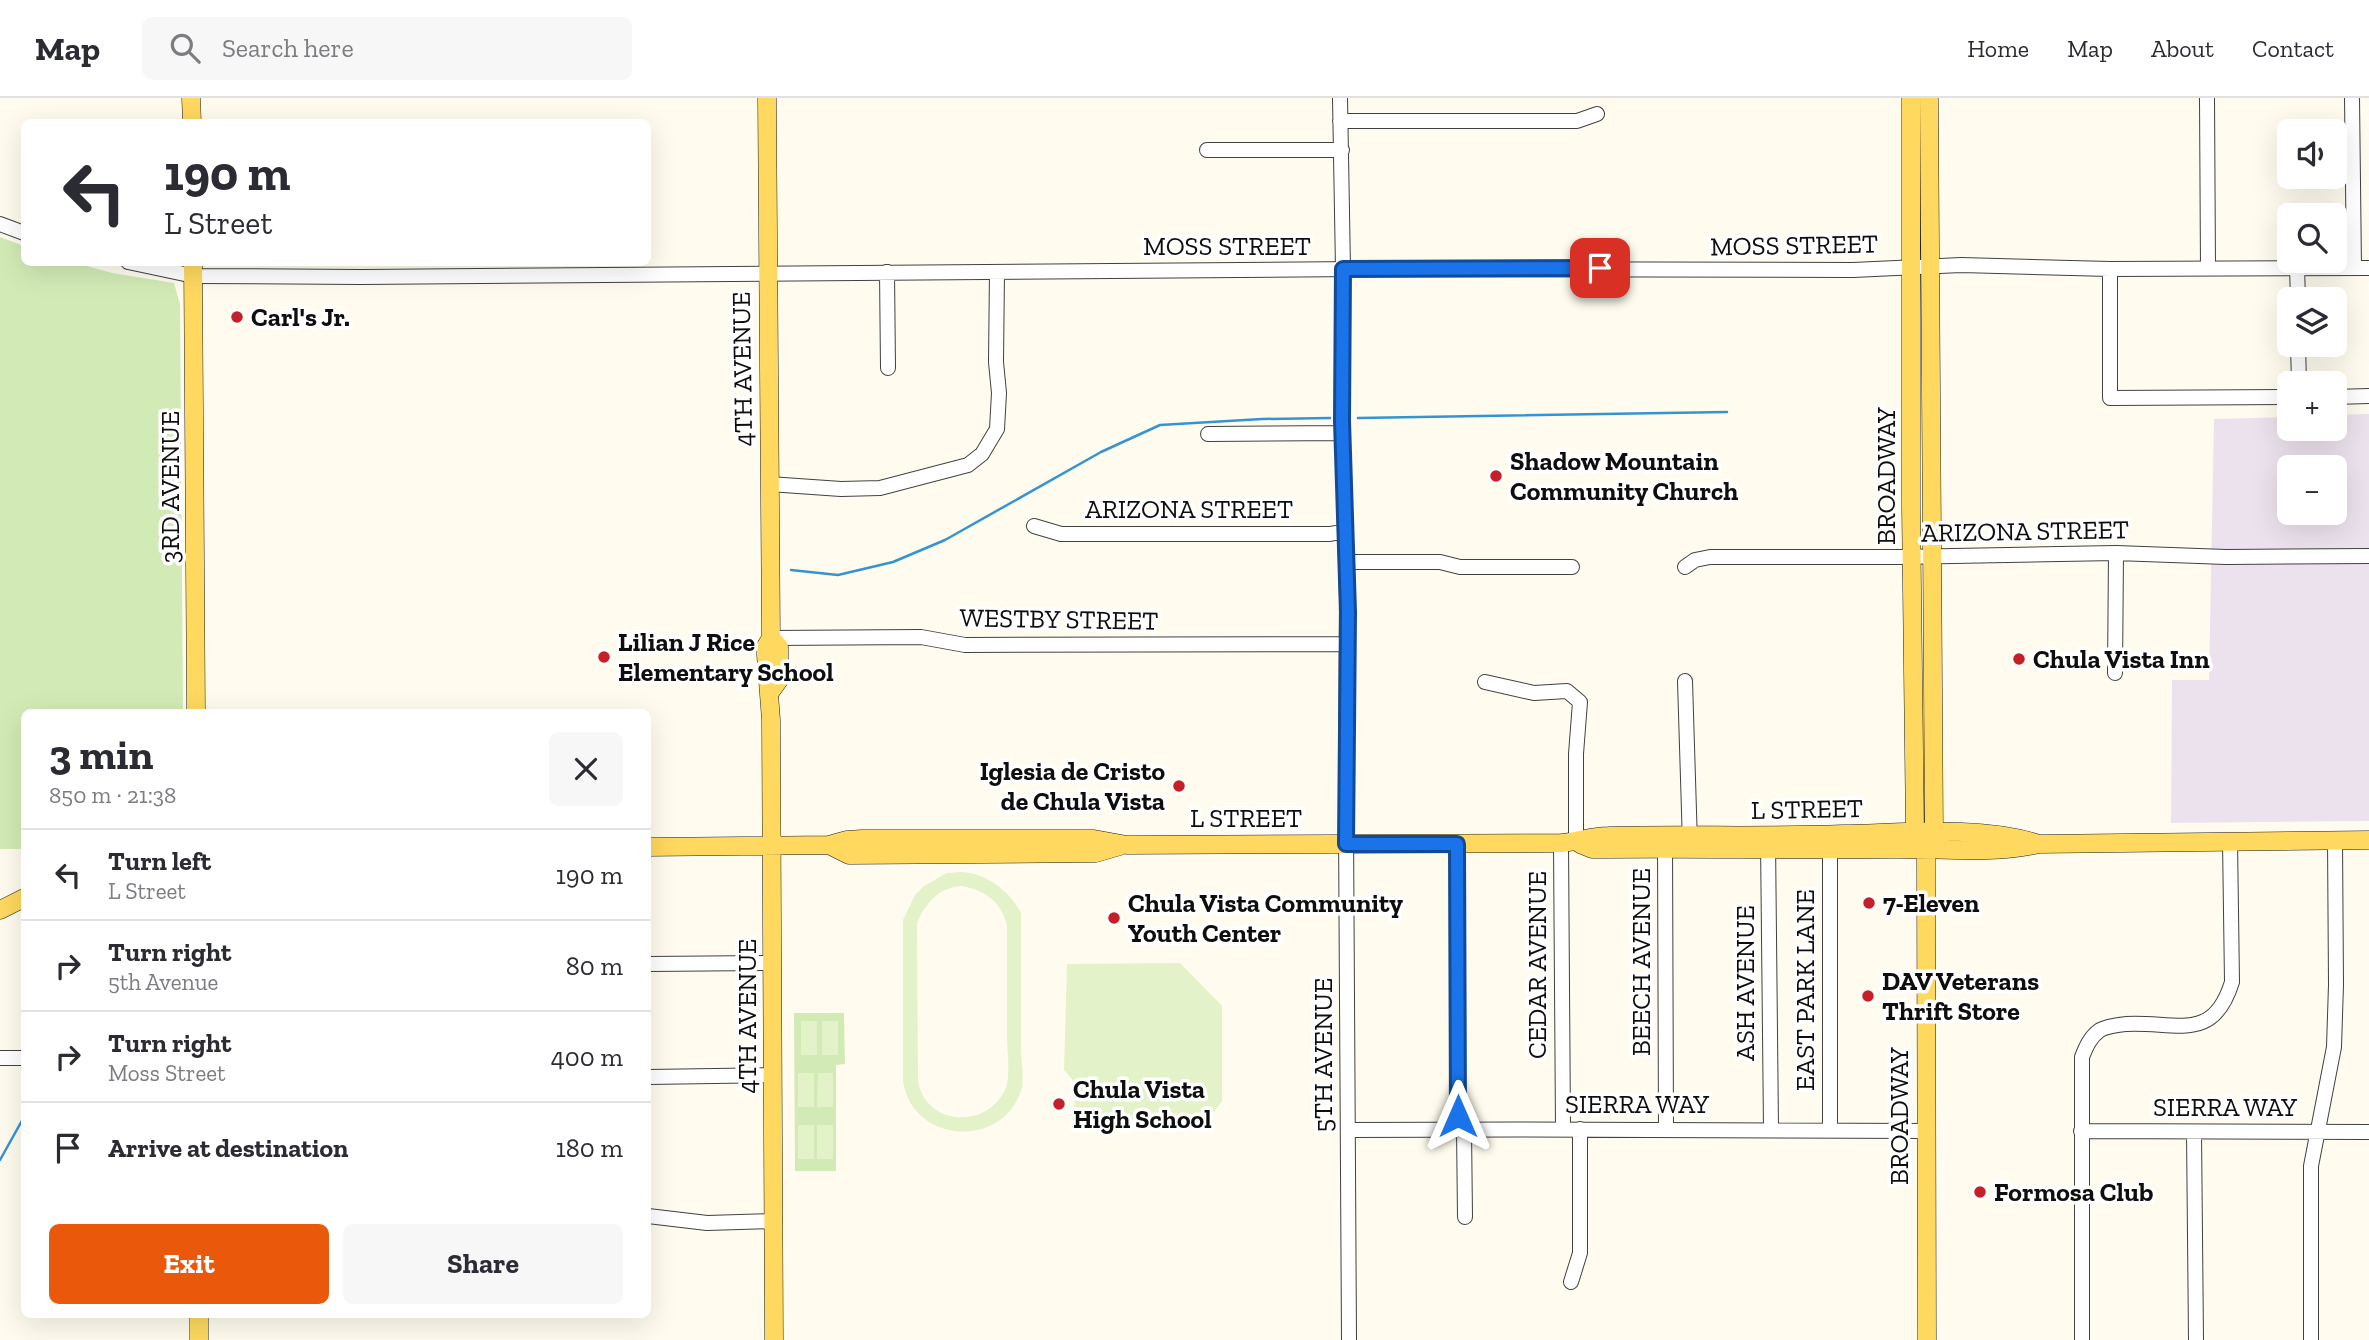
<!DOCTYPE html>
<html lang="en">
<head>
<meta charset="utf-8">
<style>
	:root { --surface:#fff; --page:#f7f7f7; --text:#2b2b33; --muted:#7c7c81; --line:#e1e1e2; --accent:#ea580c }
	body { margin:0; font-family:"Zilla Slab",serif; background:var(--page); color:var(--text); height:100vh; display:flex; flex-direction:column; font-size:26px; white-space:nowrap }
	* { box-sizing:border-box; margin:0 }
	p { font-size:23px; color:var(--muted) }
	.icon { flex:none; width:38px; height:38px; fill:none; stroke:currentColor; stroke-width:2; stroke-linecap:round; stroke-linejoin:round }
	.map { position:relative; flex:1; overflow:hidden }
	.sheet { position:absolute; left:21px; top:611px; width:630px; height:609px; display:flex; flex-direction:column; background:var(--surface); border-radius:10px; box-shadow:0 7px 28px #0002 }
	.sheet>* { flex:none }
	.hud { position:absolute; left:21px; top:21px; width:630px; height:147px; border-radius:10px; box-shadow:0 7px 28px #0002; background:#fff; color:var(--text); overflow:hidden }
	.tools { position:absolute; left:2277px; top:21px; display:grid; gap:14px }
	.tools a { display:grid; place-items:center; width:70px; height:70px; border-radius:10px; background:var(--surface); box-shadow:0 7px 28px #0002; font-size:35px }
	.pin { position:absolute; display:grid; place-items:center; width:60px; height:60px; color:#fff; margin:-30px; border-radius:14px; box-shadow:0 4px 10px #0006 }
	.me { position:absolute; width:77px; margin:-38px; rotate:0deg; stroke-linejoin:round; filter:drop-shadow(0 0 5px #0008) }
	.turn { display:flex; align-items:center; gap:24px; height:147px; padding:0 28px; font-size:32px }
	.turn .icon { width:91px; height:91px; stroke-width:2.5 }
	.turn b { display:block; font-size:49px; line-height:60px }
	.round { display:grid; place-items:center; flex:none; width:74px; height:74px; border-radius:10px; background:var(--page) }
	.headline { display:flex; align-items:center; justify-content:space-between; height:119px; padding:0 28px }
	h1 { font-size:42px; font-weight:700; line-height:52px }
	.button { display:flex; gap:14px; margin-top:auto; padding:14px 28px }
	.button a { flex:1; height:80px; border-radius:10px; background:var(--accent); color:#fff; font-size:28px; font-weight:700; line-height:80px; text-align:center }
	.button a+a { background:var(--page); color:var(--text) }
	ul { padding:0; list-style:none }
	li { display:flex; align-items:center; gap:21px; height:91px; padding:0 28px; border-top:2px solid var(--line) }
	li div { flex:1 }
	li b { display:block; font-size:26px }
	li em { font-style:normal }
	header { display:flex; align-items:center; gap:42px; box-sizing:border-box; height:98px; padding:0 35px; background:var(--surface); border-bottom:2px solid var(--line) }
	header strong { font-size:33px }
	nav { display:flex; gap:38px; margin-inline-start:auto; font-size:24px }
	.search { width:490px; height:63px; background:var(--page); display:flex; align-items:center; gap:18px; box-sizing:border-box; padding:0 24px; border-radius:10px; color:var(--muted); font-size:26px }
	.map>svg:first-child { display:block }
</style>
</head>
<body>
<header>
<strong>Map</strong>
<div class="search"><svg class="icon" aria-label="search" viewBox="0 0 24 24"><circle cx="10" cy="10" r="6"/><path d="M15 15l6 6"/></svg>Search here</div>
<nav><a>Home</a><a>Map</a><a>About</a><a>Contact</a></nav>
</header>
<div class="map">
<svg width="2369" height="1242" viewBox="0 0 2369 1242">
	<rect width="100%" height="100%" fill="#fffcef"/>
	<path fill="#ece2ed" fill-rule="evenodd" d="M 2369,316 L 2369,723 L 2171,725 L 2172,582 L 2209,582 L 2214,321 L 2289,319 L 2289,331 L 2334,331 L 2335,317 ZM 2289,369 L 2334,369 L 2334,415 L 2289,415 Z"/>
	<path fill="#d2ebb6" d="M 0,139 L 24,148 L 24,164 L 76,165 L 112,175 L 174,185 L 180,206 L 183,614 L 24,614 L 24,751 L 0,751 Z
		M 794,915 L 844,915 L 845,966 L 836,967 L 836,1073 L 795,1073 Z"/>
	<path fill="#e4f2c9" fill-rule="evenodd" d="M 960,774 C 985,774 1010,793 1021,815 C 1021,860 1021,905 1021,950 C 1021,962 1025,981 1021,993 C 1001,1052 912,1045 903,983 L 903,822 L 915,797 L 924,788 L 947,775 ZM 961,788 C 985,792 1002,804 1007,828 C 1007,865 1007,901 1007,937 C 1007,953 1010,971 1007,986 C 1006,991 1003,996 1000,1000 C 977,1032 923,1023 918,982 L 917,825 C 926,805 938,790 961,788 Z
		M 1180,865 L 1222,908 L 1222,1003 L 1209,1021 L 1081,1022 L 1074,1016 L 1076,986 L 1064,972 L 1067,866 Z
		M 801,923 L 817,923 L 817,957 L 801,957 Z
		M 822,923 L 838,923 L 838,957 L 822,957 Z
		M 798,975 L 814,975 L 814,1009 L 798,1009 Z
		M 818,975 L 833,975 L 833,1009 L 817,1009 Z
		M 798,1027 L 814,1027 L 814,1061 L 798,1061 Z
		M 817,1027 L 833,1027 L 833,1061 L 817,1061 Z"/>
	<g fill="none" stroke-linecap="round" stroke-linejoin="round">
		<path stroke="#3494d3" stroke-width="2.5" d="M 1358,320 L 1727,314
			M 791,472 L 838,477 L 893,464 L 945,442 L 1101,354 L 1160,327 L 1262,321 L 1330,320
			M 0,1062 L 24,1019"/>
		<g stroke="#414141" stroke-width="16">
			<path id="minor" d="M 1340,0 L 1343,171 L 1342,323 L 1347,499 L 1346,728 L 1349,1242
				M 2207,0 L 2208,170
				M 2352,0 L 2354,170
				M 1340,23 L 1577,23 L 1597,16
				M 1207,52 L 1342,52
				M 0,126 L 24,135
				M 128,164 L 194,178 L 361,179 L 1359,171 L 1853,172 L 1961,167 L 2110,171 L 2369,170
				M 2297,170 L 2298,201
				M 2110,171 L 2110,300 L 2289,299
				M 887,174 L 888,270
				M 2298,247 L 2299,285
				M 2334,299 L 2369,298
				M 1208,336 L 1342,335
				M 769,386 L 841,391 L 880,390 L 968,367 L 982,356 L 997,331 L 999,295 L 996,264 L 997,174
				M 1034,428 L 1061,436 L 1330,436 L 1345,433
				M 1347,464 L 1440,464 L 1460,469 L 1572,469
				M 1685,469 L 1695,462 L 1710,459 L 1900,459 L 2116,455 L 2226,459 L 2369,458
				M 771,540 L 921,539 L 965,547 L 1348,546
				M 2115,575 L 2116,455
				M 1685,583 L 1690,746
				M 1485,584 L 1534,595 L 1567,593 L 1580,604 L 1576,656 L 1576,744
				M 1768,742 L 1771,1031
				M 1665,743 L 1666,1032
				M 1561,745 L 1563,1030
				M 1457,746 L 1458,1032
				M 648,866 L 772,865
				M 0,960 L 24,960
				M 648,979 L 774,977
				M 1464,1031 L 1465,1119
				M 1830,1031 L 1830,753
				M 1349,1032 C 1541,1031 1733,1032 1925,1033
				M 2081,1033 L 2369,1034
				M 2194,1034 L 2196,1242
				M 648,1118 L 707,1125 L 775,1123
				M 1571,1184 L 1580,1155 L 1580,1031
				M 2082,1242 L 2082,959 C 2086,949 2090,939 2100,932 C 2107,928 2117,927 2126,926 C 2175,923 2213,946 2232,884 L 2230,743
				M 2311,1242 L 2311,1068 L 2334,949 L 2336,887 L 2335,742"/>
		</g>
		<g stroke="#1f1f1f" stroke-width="19">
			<path id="major" d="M 191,0 L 192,24
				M 767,0 L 771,540 L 766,548 L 766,557 L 771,622 L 774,1242
				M 1911,0 L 1911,409 L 1915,735 L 1920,743
				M 193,164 L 196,614
				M 771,593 L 779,582 L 779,549 L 771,540
				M 1580,746 L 1592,751 C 1692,750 1791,752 1890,751 C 1940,750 1990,757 2039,746 L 2369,742
				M 829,747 L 849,757 L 1096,755 L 1120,748
				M 648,749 L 829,747 L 847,742 L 862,741 L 1094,741 L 1127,747 L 1561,745 C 1577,744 1592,738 1608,738 C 1686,736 1765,739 1843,736 C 1903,735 1982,727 2039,746
				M 0,812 L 24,800
				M 199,1216 L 199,1242
				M 1927,1242 L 1926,765 L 1926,752 L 1934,735 L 1929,0"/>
		</g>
		<use href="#minor" stroke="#fff" stroke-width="14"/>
		<use href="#major" stroke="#fed85f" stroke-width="18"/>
	</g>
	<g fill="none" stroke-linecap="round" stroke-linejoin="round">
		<g stroke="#114b97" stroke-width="18">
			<path id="route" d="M 1458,1018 L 1457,746 L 1346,746 L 1348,514 L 1342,323 L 1343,171 L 1600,170"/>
		</g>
		<use href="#route" stroke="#1a73e8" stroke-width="12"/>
	</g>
	<g fill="#c51f27" stroke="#fff" stroke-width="2.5">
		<circle cx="237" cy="219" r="7"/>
		<circle cx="1496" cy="378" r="7"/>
		<circle cx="604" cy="559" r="7"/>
		<circle cx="2019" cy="561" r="7"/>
		<circle cx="1179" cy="688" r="7"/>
		<circle cx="1869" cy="805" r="7"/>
		<circle cx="1114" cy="820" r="7"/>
		<circle cx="1868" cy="898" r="7"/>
		<circle cx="1059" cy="1006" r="7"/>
		<circle cx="1980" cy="1094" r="7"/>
	</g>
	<g text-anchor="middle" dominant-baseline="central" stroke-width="7" stroke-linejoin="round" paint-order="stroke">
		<g font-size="26" fill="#0e0e0e" stroke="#fff">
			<text transform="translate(1794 147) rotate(-1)">MOSS STREET</text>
			<text x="1227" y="148">MOSS STREET</text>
			<text transform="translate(742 271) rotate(-91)">4TH AVENUE</text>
			<text transform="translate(1886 378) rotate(-90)">BROADWAY</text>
			<text transform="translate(170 389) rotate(-90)">3RD AVENUE</text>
			<text x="1189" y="411">ARIZONA STREET</text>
			<text transform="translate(2025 433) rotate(-1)">ARIZONA STREET</text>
			<text transform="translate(1059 521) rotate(1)">WESTBY STREET</text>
			<text transform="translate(1807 711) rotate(-1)">L STREET</text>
			<text x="1246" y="720">L STREET</text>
			<text transform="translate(1641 864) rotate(-90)">BEECH AVENUE</text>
			<text transform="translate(1537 867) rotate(-90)">CEDAR AVENUE</text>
			<text transform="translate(1745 885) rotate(-90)">ASH AVENUE</text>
			<text transform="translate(1805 892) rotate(-90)">EAST PARK LANE</text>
			<text transform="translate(747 918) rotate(-90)">4TH AVENUE</text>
			<text transform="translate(1323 957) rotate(-90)">5TH AVENUE</text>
			<text x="1637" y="1006">SIERRA WAY</text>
			<text x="2225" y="1009">SIERRA WAY</text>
			<text transform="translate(1899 1018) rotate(-90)">BROADWAY</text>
		</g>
		<g font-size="26" font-weight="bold" fill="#0e0e0e" stroke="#fff" text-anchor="start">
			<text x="251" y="219">Carl's Jr.</text>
			<text x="1510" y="363">Shadow Mountain<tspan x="1510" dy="30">Community Church</tspan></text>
			<text x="618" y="544">Lilian J Rice<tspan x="618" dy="30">Elementary School</tspan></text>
			<text x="2033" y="561">Chula Vista Inn</text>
			<text x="1165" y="673" text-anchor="end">Iglesia de Cristo<tspan x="1165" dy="30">de Chula Vista</tspan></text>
			<text x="1128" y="805">Chula Vista Community<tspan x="1128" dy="30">Youth Center</tspan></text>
			<text x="1883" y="805">7-Eleven</text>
			<text x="1882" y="883">DAV Veterans<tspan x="1882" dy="30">Thrift Store</tspan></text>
			<text x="1073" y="991">Chula Vista<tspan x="1073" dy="30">High School</tspan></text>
			<text x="1994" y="1094">Formosa Club</text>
		</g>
	</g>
</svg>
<div class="tools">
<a><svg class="icon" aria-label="sound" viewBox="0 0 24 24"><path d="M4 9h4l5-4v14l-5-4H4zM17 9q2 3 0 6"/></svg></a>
<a><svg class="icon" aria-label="search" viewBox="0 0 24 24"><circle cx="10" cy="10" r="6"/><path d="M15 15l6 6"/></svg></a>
<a><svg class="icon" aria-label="layers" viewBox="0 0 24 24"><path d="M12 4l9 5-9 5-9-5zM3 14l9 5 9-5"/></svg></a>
<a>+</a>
<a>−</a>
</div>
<div class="pin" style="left:1600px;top:170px;background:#d93025"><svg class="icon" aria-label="arrive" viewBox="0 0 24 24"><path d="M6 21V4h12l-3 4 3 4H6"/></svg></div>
<svg class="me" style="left:1458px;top:1018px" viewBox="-20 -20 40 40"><path d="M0-17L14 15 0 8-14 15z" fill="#1a73e8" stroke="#fff" stroke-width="4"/></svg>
<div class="hud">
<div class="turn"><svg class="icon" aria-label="left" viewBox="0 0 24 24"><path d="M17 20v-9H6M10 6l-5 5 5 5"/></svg><div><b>190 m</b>L Street</div></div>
</div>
<section class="sheet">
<div class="headline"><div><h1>3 min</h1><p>850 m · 21:38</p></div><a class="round"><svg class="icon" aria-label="close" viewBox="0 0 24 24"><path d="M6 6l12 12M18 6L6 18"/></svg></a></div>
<ul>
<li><svg class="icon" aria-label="left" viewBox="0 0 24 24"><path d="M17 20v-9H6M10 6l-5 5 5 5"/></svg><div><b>Turn left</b><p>L Street</p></div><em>190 m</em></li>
<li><svg class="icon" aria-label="right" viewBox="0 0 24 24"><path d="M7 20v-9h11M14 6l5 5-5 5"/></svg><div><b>Turn right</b><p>5th Avenue</p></div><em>80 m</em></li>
<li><svg class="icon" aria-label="right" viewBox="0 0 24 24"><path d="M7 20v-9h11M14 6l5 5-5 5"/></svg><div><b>Turn right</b><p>Moss Street</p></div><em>400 m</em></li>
<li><svg class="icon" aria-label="arrive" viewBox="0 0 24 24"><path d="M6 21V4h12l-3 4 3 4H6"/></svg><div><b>Arrive at destination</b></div><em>180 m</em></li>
</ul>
<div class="button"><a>Exit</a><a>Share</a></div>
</section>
</div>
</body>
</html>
